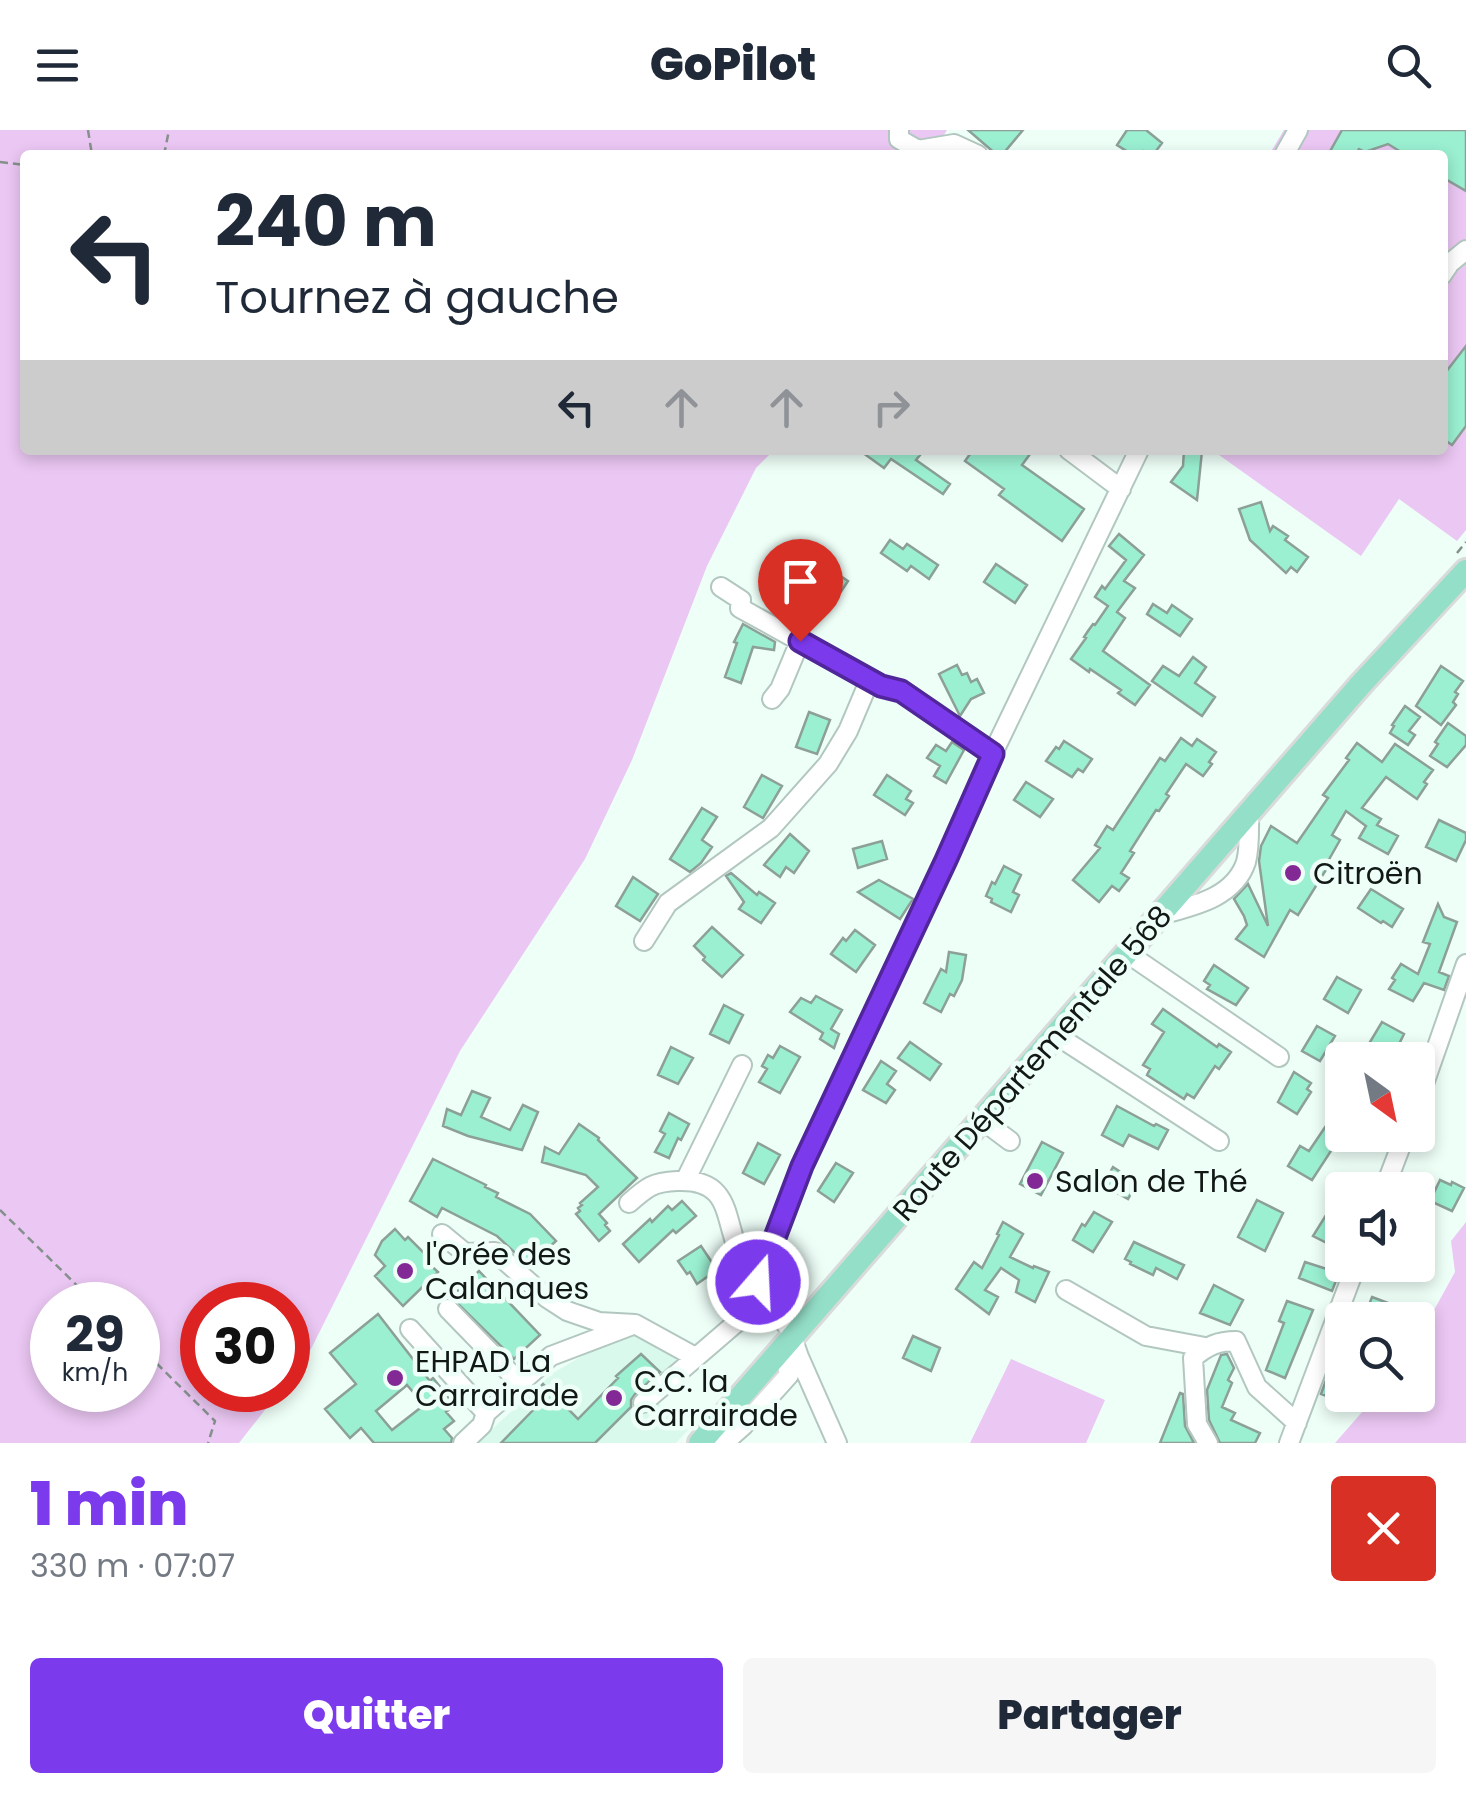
<!DOCTYPE html>
<html lang="fr">
<head>
<meta charset="utf-8">
<style>
	:root { --surface:#fff; --page:#f6f6f7; --text:#1f2937; --muted:#747a83; --accent:#7c3aed }
	body { margin:0; font-family:Poppins,sans-serif; background:var(--page); color:var(--text); height:100vh; display:flex; flex-direction:column; font-size:38px; white-space:nowrap }
	* { box-sizing:border-box; margin:0 }
	p { font-size:32px; color:var(--muted) }
	.icon { flex:none; width:55px; height:55px; fill:none; stroke:currentColor; stroke-width:2; stroke-linecap:round; stroke-linejoin:round }
	.map { position:relative; height:1313px; overflow:hidden }
	.side { display:flex; flex-direction:column; background:var(--surface); flex:1 }
	.side>* { flex:none }
	.banner { position:absolute; left:20px; top:20px; width:1428px; height:305px; border-radius:10px; box-shadow:0 5px 15px #0003; background:#fff; color:var(--text); overflow:hidden }
	.needle { width:65px; rotate:147deg }
	.buttons { position:absolute; left:1325px; top:912px; display:grid; gap:20px }
	.buttons a { display:grid; place-items:center; width:110px; height:110px; border-radius:10px; background:var(--surface); box-shadow:0 5px 15px #0003; font-size:50px }
	.speed { position:absolute; left:30px; top:1152px; display:flex; gap:20px; font-size:50px; font-weight:700; text-align:center }
	.speed>* { display:grid; place-content:center; width:130px; height:130px; border-radius:50%; background:var(--surface); box-shadow:0 5px 15px #0003; line-height:1 }
	.speed small { font-size:25px; font-weight:400 }
	.speed .limit { border:15px solid #d22; background:#fff; color:#111 }
	.pin { position:absolute; display:grid; place-items:center; width:85px; height:85px; color:#fff; margin:-102px -42px; border-radius:50% 50% 50% 0; rotate:-45deg; box-shadow:0 0 10px #0007 }
	.pin .icon { rotate:45deg }
	.me { position:absolute; width:110px; margin:-55px; rotate:19deg; stroke-linejoin:round; filter:drop-shadow(0 0 8px #0008) }
	.turn { display:flex; align-items:center; gap:35px; height:210px; padding:0 30px; font-size:45px }
	.turn .icon { width:130px; height:130px; stroke-width:2.5 }
	.turn b { display:block; font-size:70px; line-height:85px }
	.lanes { display:flex; align-items:center; height:95px; padding:0 30px; background:#0003; justify-content:center; gap:50px; direction:ltr }
	.lanes .off { opacity:.35 }
	.round { display:grid; place-items:center; flex:none; width:105px; height:105px; border-radius:10px; background:var(--page) }
	.headline { display:flex; align-items:center; justify-content:space-between; height:170px; padding:0 30px }
	h1 { font-size:60px; font-weight:800; line-height:75px; color:var(--accent) }
	.cta { display:flex; gap:20px; margin-top:auto; padding:20px 30px }
	.cta a { flex:1; height:115px; border-radius:10px; background:var(--accent); color:#fff; font-size:40px; font-weight:800; line-height:115px; text-align:center }
	.cta a+a { background:var(--page); color:var(--text) }
	header { display:flex; justify-content:space-between; align-items:center; height:130px; padding:0 30px; background:var(--surface); font-size:45px; font-weight:800 }
	.map>svg:first-child { display:block }
</style>
</head>
<body>
<header><svg class="icon" aria-label="menu" viewBox="0 0 24 24"><path d="M4 6h16M4 12h16M4 18h16"/></svg>GoPilot<svg class="icon" aria-label="search" viewBox="0 0 24 24"><circle cx="10" cy="10" r="6"/><path d="M15 15l6 6"/></svg></header>
<div class="map">
<svg width="1466" height="1313" viewBox="0 0 1466 1313">
	<rect width="100%" height="100%" fill="#eefff8"/>
	<path fill="#daf9ed" d="M 635,1203 L 682,1223 L 647,1263 L 688,1300 L 676,1313 L 477,1313 L 553,1243 L 599,1216 Z"/>
	<path fill="#ebc7f3" fill-rule="evenodd" d="M 0,0 L 947,0 L 932,25 L 25,25 L 25,320 L 774,320 L 756,338 L 707,436 L 632,630 L 585,729 L 460,921 L 287,1267 L 279,1262 L 239,1313 L 0,1313 ZM 52,1175 L 138,1175 L 138,1260 L 52,1260 ZM 202,1175 L 288,1175 L 288,1260 L 202,1260 Z
		M 1284,0 L 1466,0 L 1466,400 L 1457,411 L 1399,369 L 1361,426 L 1212,320 L 1442,320 L 1442,25 L 1269,25 Z
		M 1466,1092 L 1466,1313 L 1335,1313 L 1377,1265 L 1418,1265 L 1418,1209 L 1455,1142 L 1451,1111 Z
		M 1011,1229 L 1105,1270 L 1086,1313 L 970,1313 Z"/>
	<path fill="#9bf0d2" stroke="#8ca098" stroke-width="2.5" fill-rule="evenodd" d="M 968,0 L 1023,0 L 1002,25 L 997,25 Z
		M 1127,0 L 1146,0 L 1162,13 L 1153,25 L 1148,25 L 1143,21 L 1137,25 L 1133,25 L 1117,15 Z
		M 1342,0 L 1466,0 L 1466,61 L 1442,47 L 1442,25 L 1406,25 L 1388,14 L 1365,22 L 1359,19 L 1355,25 L 1328,25 Z
		M 1466,216 L 1466,296 L 1452,315 L 1442,308 L 1442,247 Z
		M 859,320 L 912,320 L 920,325 L 916,330 L 950,354 L 943,364 L 891,329 L 884,338 Z
		M 973,320 L 1033,320 L 1022,335 L 1084,379 L 1062,411 L 999,365 L 1004,359 L 965,331 Z
		M 1184,320 L 1202,321 L 1197,370 L 1171,352 L 1183,336 Z
		M 1261,372 L 1270,401 L 1273,396 L 1288,406 L 1285,410 L 1308,427 L 1297,442 L 1291,437 L 1286,443 L 1250,410 L 1239,379 Z
		M 1119,404 L 1144,425 L 1124,451 L 1135,458 L 1117,482 L 1125,488 L 1103,521 L 1150,555 L 1135,575 L 1118,563 L 1121,560 L 1090,539 L 1089,542 L 1071,529 L 1086,508 L 1084,507 L 1088,501 L 1093,494 L 1095,495 L 1108,476 L 1095,467 L 1102,456 L 1105,459 L 1126,430 L 1109,416 Z
		M 890,410 L 903,419 L 907,414 L 938,435 L 929,449 L 911,436 L 907,441 L 881,423 Z
		M 809,428 L 817,433 L 818,431 L 848,451 L 838,466 L 816,452 L 813,457 L 797,447 Z
		M 996,434 L 1027,455 L 1015,473 L 984,452 Z
		M 1153,474 L 1167,483 L 1172,475 L 1192,489 L 1180,506 L 1147,484 Z
		M 743,494 L 775,512 L 774,520 L 753,517 L 741,553 L 725,547 L 737,513 L 734,512 Z
		M 1193,527 L 1206,537 L 1195,553 L 1215,567 L 1202,586 L 1152,551 L 1163,536 L 1179,546 Z
		M 957,535 L 962,545 L 967,543 L 971,552 L 977,549 L 984,563 L 971,569 L 960,586 L 939,544 Z
		M 1441,536 L 1463,551 L 1455,562 L 1458,564 L 1453,572 L 1456,575 L 1441,595 L 1416,576 Z
		M 1405,576 L 1420,587 L 1409,601 L 1415,605 L 1408,615 L 1390,603 L 1394,596 L 1392,595 Z
		M 809,582 L 830,590 L 817,624 L 796,617 Z
		M 1448,593 L 1466,606 L 1466,615 L 1447,637 L 1430,626 L 1438,614 L 1435,612 Z
		M 1181,608 L 1192,616 L 1197,609 L 1216,622 L 1209,632 L 1212,634 L 1203,646 L 1186,634 L 1166,664 L 1169,666 L 1159,681 L 1156,680 L 1130,721 L 1134,723 L 1121,743 L 1129,748 L 1119,761 L 1112,756 L 1099,772 L 1073,750 L 1100,718 L 1095,715 L 1107,696 L 1113,700 L 1160,628 L 1165,631 Z
		M 1064,611 L 1092,629 L 1083,642 L 1078,639 L 1072,647 L 1046,631 L 1056,617 L 1059,619 Z
		M 952,612 L 964,620 L 946,653 L 934,646 L 940,636 L 927,628 L 936,615 L 946,621 Z
		M 1357,613 L 1382,632 L 1395,614 L 1433,640 L 1424,652 L 1427,654 L 1417,669 L 1386,647 L 1362,678 L 1381,689 L 1377,695 L 1398,706 L 1388,724 L 1359,708 L 1366,696 L 1346,681 L 1332,705 L 1340,710 L 1327,733 L 1329,735 L 1298,785 L 1290,780 L 1264,827 L 1236,809 L 1247,795 L 1244,786 L 1234,769 L 1248,754 L 1268,796 L 1259,731 L 1261,716 L 1271,696 L 1297,713 L 1328,668 L 1323,665 L 1349,630 L 1346,628 Z
		M 762,645 L 782,656 L 763,688 L 744,677 Z
		M 887,645 L 911,661 L 906,669 L 913,673 L 905,685 L 874,665 Z
		M 1026,652 L 1053,669 L 1040,687 L 1014,670 Z
		M 702,678 L 717,687 L 702,710 L 712,717 L 701,733 L 690,742 L 670,729 Z
		M 1439,690 L 1466,703 L 1466,710 L 1456,731 L 1426,717 Z
		M 790,704 L 809,721 L 794,743 L 786,737 L 780,747 L 764,735 Z
		M 882,711 L 887,729 L 858,738 L 853,719 Z
		M 1004,736 L 1021,745 L 1013,762 L 1019,765 L 1011,782 L 991,772 L 992,769 L 986,766 L 992,752 L 995,754 Z
		M 731,743 L 757,765 L 759,762 L 775,773 L 761,793 L 739,779 L 744,772 L 726,746 Z
		M 633,747 L 658,764 L 640,791 L 616,776 Z
		M 879,750 L 913,769 L 900,789 L 858,762 Z
		M 1371,759 L 1403,779 L 1392,797 L 1383,791 L 1381,793 L 1358,778 Z
		M 1438,774 L 1444,787 L 1457,792 L 1439,842 L 1449,846 L 1444,860 L 1424,853 L 1413,871 L 1389,859 L 1395,850 L 1392,848 L 1401,834 L 1418,844 L 1430,814 L 1423,812 Z
		M 712,797 L 743,825 L 722,847 L 703,830 L 705,827 L 694,816 Z
		M 855,800 L 875,815 L 856,842 L 831,824 L 843,808 L 846,811 Z
		M 949,822 L 966,825 L 962,850 L 954,866 L 950,864 L 941,882 L 924,873 L 941,839 L 946,842 Z
		M 1214,835 L 1248,858 L 1236,875 L 1207,859 L 1210,855 L 1204,851 Z
		M 1337,847 L 1361,860 L 1348,883 L 1324,869 Z
		M 816,866 L 842,880 L 831,899 L 839,904 L 834,918 L 820,909 L 823,903 L 790,882 L 801,868 L 811,873 Z
		M 724,875 L 743,885 L 729,913 L 710,904 Z
		M 1163,879 L 1217,917 L 1219,914 L 1231,922 L 1219,939 L 1215,936 L 1194,968 L 1187,964 L 1184,969 L 1147,945 L 1150,939 L 1143,935 L 1164,902 L 1152,894 Z
		M 1382,892 L 1404,904 L 1391,930 L 1379,930 L 1364,922 Z
		M 1317,896 L 1335,906 L 1320,931 L 1302,921 Z
		M 910,912 L 941,934 L 930,950 L 898,928 Z
		M 780,916 L 800,927 L 780,963 L 759,952 L 767,939 L 762,936 L 768,925 L 773,928 Z
		M 671,917 L 693,928 L 678,954 L 658,945 Z
		M 881,931 L 896,941 L 887,954 L 895,960 L 886,973 L 863,960 Z
		M 1294,942 L 1311,953 L 1307,959 L 1311,962 L 1297,984 L 1278,972 Z
		M 472,961 L 490,968 L 481,987 L 510,1000 L 523,975 L 538,982 L 522,1020 L 468,1006 L 443,996 L 447,979 L 461,985 Z
		M 1342,972 L 1342,1004 L 1312,1050 L 1288,1036 L 1300,1016 L 1309,1021 Z
		M 1117,976 L 1154,996 L 1156,994 L 1168,1000 L 1158,1019 L 1129,1005 L 1123,1016 L 1102,1005 Z
		M 669,983 L 689,994 L 681,1010 L 678,1008 L 669,1028 L 655,1022 L 665,1004 L 660,1001 Z
		M 579,994 L 599,1008 L 598,1010 L 637,1048 L 599,1084 L 607,1093 L 605,1095 L 610,1101 L 599,1111 L 576,1084 L 580,1081 L 578,1078 L 582,1075 L 580,1073 L 598,1057 L 586,1045 L 542,1032 L 545,1017 L 559,1024 Z
		M 1042,1012 L 1063,1023 L 1041,1065 L 1020,1054 Z
		M 758,1013 L 780,1025 L 764,1054 L 743,1043 Z
		M 433,1029 L 486,1055 L 485,1057 L 498,1063 L 496,1067 L 530,1084 L 556,1111 L 529,1136 L 497,1106 L 442,1078 L 437,1087 L 410,1071 Z
		M 836,1033 L 853,1043 L 834,1072 L 818,1061 Z
		M 1113,1037 L 1137,1053 L 1128,1069 L 1103,1055 Z
		M 1440,1050 L 1451,1055 L 1452,1052 L 1464,1058 L 1452,1081 L 1430,1071 Z
		M 1341,1052 L 1342,1090 L 1329,1114 L 1313,1106 L 1333,1074 Z
		M 1257,1070 L 1283,1083 L 1265,1121 L 1238,1107 Z
		M 682,1071 L 696,1086 L 676,1103 L 673,1100 L 639,1132 L 623,1114 L 650,1089 L 652,1092 L 668,1076 L 672,1080 Z
		M 1094,1082 L 1112,1092 L 1093,1122 L 1073,1110 L 1082,1094 L 1085,1096 Z
		M 1003,1092 L 1023,1104 L 1010,1127 L 1033,1138 L 1034,1136 L 1049,1142 L 1035,1172 L 1016,1162 L 1019,1150 L 1001,1138 L 985,1160 L 998,1167 L 989,1184 L 956,1159 L 974,1132 L 982,1138 L 999,1105 L 997,1104 Z
		M 395,1099 L 405,1110 L 408,1107 L 430,1129 L 427,1132 L 438,1142 L 403,1176 L 375,1146 L 385,1136 L 375,1125 L 382,1111 Z
		M 1134,1112 L 1184,1135 L 1177,1149 L 1156,1138 L 1153,1145 L 1130,1134 L 1131,1132 L 1125,1129 Z
		M 701,1116 L 717,1140 L 697,1154 L 690,1142 L 687,1144 L 678,1131 Z
		M 1305,1132 L 1339,1143 L 1332,1161 L 1299,1148 Z
		M 479,1141 L 540,1205 L 514,1229 L 451,1167 Z
		M 1214,1155 L 1243,1170 L 1230,1195 L 1200,1183 Z
		M 1372,1167 L 1396,1176 L 1390,1190 L 1363,1190 Z
		M 1287,1171 L 1313,1180 L 1285,1248 L 1266,1240 L 1284,1193 L 1279,1191 Z
		M 378,1184 L 430,1251 L 433,1248 L 455,1275 L 446,1282 L 454,1291 L 444,1299 L 452,1308 L 451,1313 L 374,1313 L 361,1298 L 350,1308 L 325,1279 L 356,1254 L 330,1223 ZM 407,1255 L 424,1275 L 392,1300 L 376,1281 Z
		M 913,1206 L 940,1218 L 931,1241 L 903,1228 Z
		M 1342,1206 L 1342,1249 L 1335,1269 L 1321,1264 Z
		M 641,1224 L 660,1242 L 635,1264 L 631,1270 L 631,1277 L 595,1313 L 501,1313 L 541,1272 L 532,1265 L 543,1254 L 578,1289 L 618,1248 L 616,1246 Z
		M 1227,1224 L 1234,1238 L 1228,1250 L 1232,1253 L 1222,1277 L 1235,1283 L 1231,1290 L 1260,1303 L 1255,1313 L 1220,1313 L 1209,1290 L 1207,1260 L 1221,1225 Z
		M 1180,1263 L 1183,1264 L 1185,1296 L 1194,1313 L 1160,1313 Z"/>
	<g fill="none" stroke-linecap="round" stroke-linejoin="round">
		<g stroke="#b2c7bf" stroke-width="22">
			<path id="minor" d="M 899,0 L 899,9 L 918,20 L 954,14 L 978,25
				M 1284,25 L 1298,0
				M 1442,145 L 1450,133 L 1466,120
				M 1069,320 L 1121,359
				M 721,457 L 741,470 L 740,478 L 881,556 L 901,561 L 993,623
				M 772,569 L 780,559 L 800,511
				M 1160,785 C 1193,776 1234,768 1246,732 C 1250,717 1249,698 1249,683
				M 644,811 L 668,773 L 771,698 L 828,634 L 848,601 L 870,549
				M 1127,823 L 1279,927
				M 1056,905 L 1219,1011
				M 1418,971 L 1466,834
				M 982,990 L 1010,1011
				M 685,1051 L 742,935
				M 1384,1060 L 1405,1005
				M 629,1073 C 647,1057 653,1052 677,1051 C 737,1048 722,1097 744,1133 C 748,1140 754,1145 758,1152
				M 442,1104 L 465,1123 L 495,1122 L 547,1168 L 567,1181 L 599,1192 L 635,1194 L 695,1227
				M 1066,1160 L 1146,1206 L 1205,1217
				M 448,1179 L 520,1253
				M 410,1199 L 486,1283
				M 643,1273 L 743,1187 L 769,1174
				M 463,1313 L 482,1295 L 486,1283 L 551,1226 L 630,1196
				M 724,1313 L 744,1295 L 789,1245 L 784,1218
				M 837,1313 L 799,1227 L 789,1198 L 769,1174 L 758,1152 L 802,1036 L 946,730 L 993,623 L 1139,320
				M 1208,1313 L 1197,1294 L 1193,1228 C 1207,1216 1218,1211 1236,1211 L 1257,1257 L 1297,1293
				M 1289,1313 L 1356,1135"/>
		</g>
		<g stroke="#d9dada" stroke-width="28">
			<path id="major" d="M 700,1313 L 1362,553 L 1466,441"/>
		</g>
		<path stroke="#84908b" stroke-width="2.5" stroke-dasharray="8 5" stroke-linecap="butt" d="M 88,0 L 92,25
			M 164,25 L 169,0
			M 0,32 L 25,35
			M 1457,423 L 1466,412
			M 0,1080 L 97,1175
			M 138,1215 L 215,1291 L 208,1313"/>
		<use href="#minor" stroke="#fff" stroke-width="18"/>
		<use href="#major" stroke="#94dfc8" stroke-width="22"/>
	</g>
	<g fill="none" stroke-linecap="round" stroke-linejoin="round">
		<g stroke="#51269a" stroke-width="25">
			<path id="route" d="M 758,1152 L 802,1036 L 946,730 L 993,624 L 901,561 L 881,556 L 800,511"/>
		</g>
		<use href="#route" stroke="#7c3aed" stroke-width="18"/>
	</g>
	<g fill="#832996" stroke="#eefff8" stroke-width="4">
		<circle cx="1293" cy="743" r="10"/>
		<circle cx="1035" cy="1051" r="10"/>
		<circle cx="405" cy="1141" r="10"/>
		<circle cx="395" cy="1248" r="10"/>
		<circle cx="614" cy="1268" r="10"/>
	</g>
	<g text-anchor="middle" dominant-baseline="central" stroke-width="9" stroke-linejoin="round" paint-order="stroke">
		<g font-size="30" fill="#111815" stroke="#eefff8" text-anchor="start">
			<text x="1313" y="743">Citroën</text>
			<text x="1055" y="1051">Salon de Thé</text>
			<text x="425" y="1124">l'Orée des<tspan x="425" dy="34">Calanques</tspan></text>
			<text x="415" y="1231">EHPAD La<tspan x="415" dy="34">Carrairade</tspan></text>
			<text x="634" y="1251">C.C. la<tspan x="634" dy="34">Carrairade</tspan></text>
		</g>
		<g font-size="30" fill="#111815" stroke="#eefff8">
			<text transform="translate(1032 933) rotate(-49)">Route Départementale 568</text>
		</g>
	</g>
</svg>
<div class="buttons">
<a><svg class="needle" viewBox="-14 -14 28 28"><path d="M0-13l5 13h-10z" fill="#e53935"/><path d="M0 13l5-13h-10z" fill="#747a83"/></svg></a>
<a><svg class="icon" aria-label="sound" viewBox="0 0 24 24"><path d="M4 9h4l5-4v14l-5-4H4zM17 9q2 3 0 6"/></svg></a>
<a><svg class="icon" aria-label="search" viewBox="0 0 24 24"><circle cx="10" cy="10" r="6"/><path d="M15 15l6 6"/></svg></a>
</div>
<div class="speed"><div>29<small>km/h</small></div><div class="limit">30</div></div>
<div class="pin" style="left:800px;top:511px;background:#d93025"><svg class="icon" aria-label="arrive" viewBox="0 0 24 24"><path d="M6 21V4h12l-3 4 3 4H6"/></svg></div>
<svg class="me" style="left:758px;top:1152px" viewBox="-20 -20 40 40"><circle r="17" fill="#7c3aed" stroke="#fff" stroke-width="3"/><path d="M0-11L8 9 0 5-8 9z" fill="#fff"/></svg>
<div class="banner">
<div class="turn"><svg class="icon" aria-label="left" viewBox="0 0 24 24"><path d="M17 20v-9H6M10 6l-5 5 5 5"/></svg><div><b>240 m</b>Tournez à gauche</div></div>
<div class="lanes"><svg class="icon" aria-label="left" viewBox="0 0 24 24"><path d="M17 20v-9H6M10 6l-5 5 5 5"/></svg><svg class="icon off" aria-label="ahead" viewBox="0 0 24 24"><path d="M12 20V5M6 11l6-6 6 6"/></svg><svg class="icon off" aria-label="ahead" viewBox="0 0 24 24"><path d="M12 20V5M6 11l6-6 6 6"/></svg><svg class="icon off" aria-label="right" viewBox="0 0 24 24"><path d="M7 20v-9h11M14 6l5 5-5 5"/></svg></div>
</div>
</div>
<section class="side">
<div class="headline"><div><h1>1 min</h1><p>330 m · 07:07</p></div><a class="round" style="background:#d93025;color:#fff"><svg class="icon" aria-label="close" viewBox="0 0 24 24"><path d="M6 6l12 12M18 6L6 18"/></svg></a></div>
<div class="cta"><a>Quitter</a><a>Partager</a></div>
</section>
</body>
</html>
